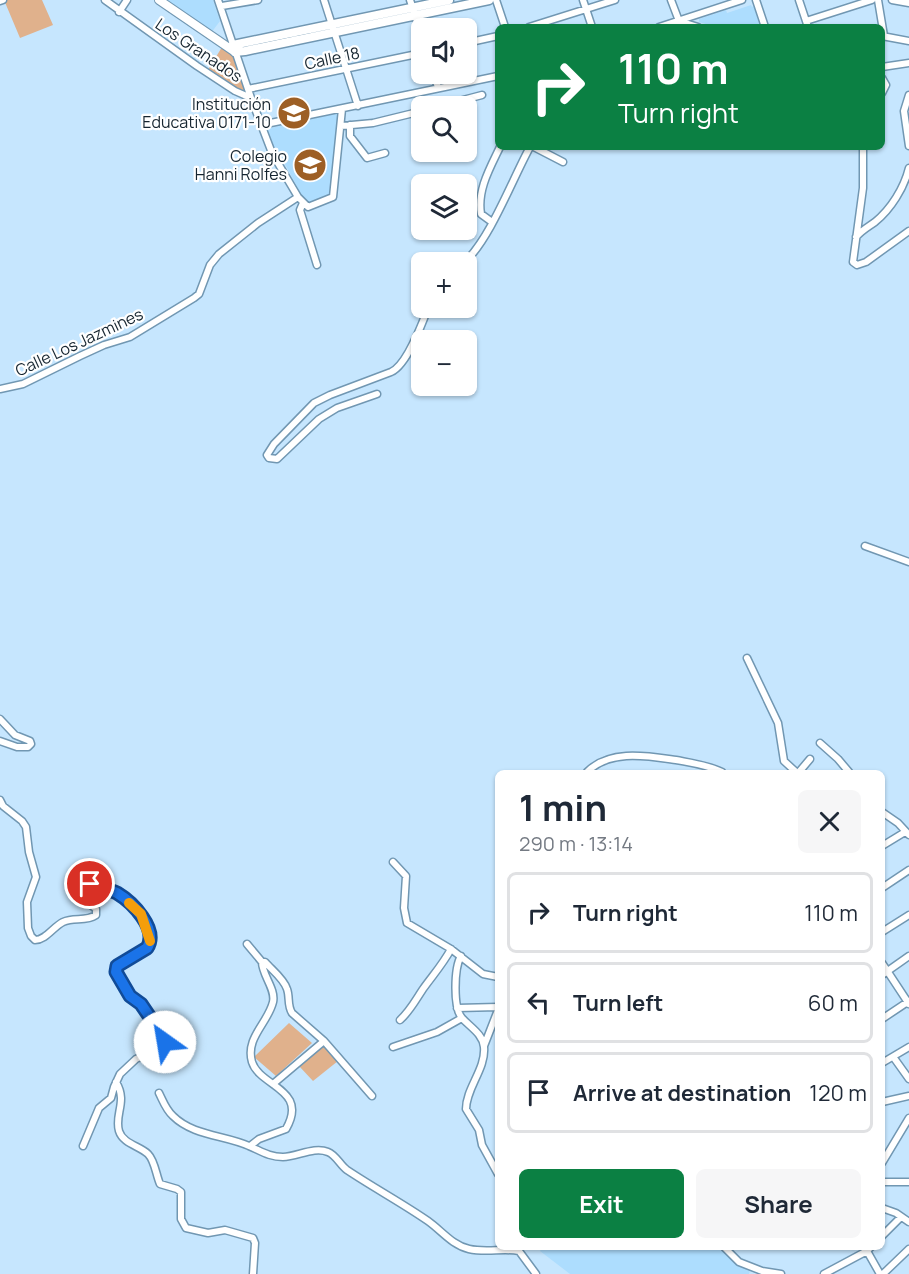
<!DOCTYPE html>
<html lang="en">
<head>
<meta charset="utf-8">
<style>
	:root { --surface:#fff; --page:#f6f6f7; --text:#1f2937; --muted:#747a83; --line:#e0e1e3; --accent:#0b8043 }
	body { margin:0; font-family:Manrope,sans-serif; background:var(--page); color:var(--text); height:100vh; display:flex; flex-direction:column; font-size:22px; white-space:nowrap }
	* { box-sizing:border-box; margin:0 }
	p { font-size:20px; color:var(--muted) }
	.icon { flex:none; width:33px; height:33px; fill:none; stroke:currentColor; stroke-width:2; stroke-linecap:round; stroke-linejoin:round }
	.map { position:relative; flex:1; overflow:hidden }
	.drawer { position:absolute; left:495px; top:770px; width:390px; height:480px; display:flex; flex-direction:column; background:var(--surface); border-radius:9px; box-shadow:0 2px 4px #0004 }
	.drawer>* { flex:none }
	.banner { position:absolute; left:495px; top:24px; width:390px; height:126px; border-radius:9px; box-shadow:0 2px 4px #0004; background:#0b8043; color:#fff; overflow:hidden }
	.controls { position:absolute; left:411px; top:18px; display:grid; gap:12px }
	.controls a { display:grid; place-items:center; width:66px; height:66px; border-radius:9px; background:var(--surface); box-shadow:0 2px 4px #0004; font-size:30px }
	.pin { position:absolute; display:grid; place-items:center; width:51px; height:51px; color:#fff; margin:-26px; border:3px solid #fff; border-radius:50%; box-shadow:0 2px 6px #0007 }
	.me { position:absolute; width:66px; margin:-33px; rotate:328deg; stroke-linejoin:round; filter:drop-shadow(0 0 4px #0008) }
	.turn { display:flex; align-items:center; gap:21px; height:126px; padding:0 24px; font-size:27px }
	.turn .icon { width:78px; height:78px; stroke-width:2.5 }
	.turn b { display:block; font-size:42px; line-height:51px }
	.round { display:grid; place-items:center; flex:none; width:63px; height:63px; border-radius:9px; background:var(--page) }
	.summary { display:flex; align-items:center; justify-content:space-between; height:102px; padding:0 24px }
	h1 { font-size:36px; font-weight:700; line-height:45px }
	.button { display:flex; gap:12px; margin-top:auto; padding:12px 24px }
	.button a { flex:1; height:69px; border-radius:9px; background:var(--accent); color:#fff; font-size:24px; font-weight:700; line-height:69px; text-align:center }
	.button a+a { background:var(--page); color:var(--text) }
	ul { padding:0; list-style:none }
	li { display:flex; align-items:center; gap:18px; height:81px; margin:0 12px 9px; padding:0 12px; border:3px solid var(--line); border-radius:9px }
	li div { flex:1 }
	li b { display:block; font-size:22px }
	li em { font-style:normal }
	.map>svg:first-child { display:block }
</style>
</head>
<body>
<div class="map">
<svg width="909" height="1274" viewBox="0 0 909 1274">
	<rect width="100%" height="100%" fill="#c6e6fe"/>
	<path fill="#adddfe" d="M 162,0 L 213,0 L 220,21 L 211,33 Z
		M 751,5 L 752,7 L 756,5 L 758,11 L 756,13 L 760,27 L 716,27 L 699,22 L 699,19 L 726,10 L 727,13 Z
		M 340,113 L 333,196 L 307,205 L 279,153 L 272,147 L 266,129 Z
		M 543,1246 L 713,1247 L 752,1264 L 749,1274 L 570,1274 L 540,1251 Z"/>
	<path fill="#e0b18c" d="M 4,0 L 42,0 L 53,25 L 20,38 Z
		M 222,47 L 235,55 L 246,88 L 241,93 L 208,70 Z
		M 289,1023 L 312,1043 L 276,1076 L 254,1057 Z
		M 323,1046 L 338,1061 L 313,1081 L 299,1066 Z"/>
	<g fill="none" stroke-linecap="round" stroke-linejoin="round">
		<g stroke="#7197b2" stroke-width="9">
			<path id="minor" d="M 105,0 L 197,66 L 235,91 L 251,98
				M 218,0 L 251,98 L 272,153 L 298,197 L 308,207 L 333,197 L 342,109
				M 324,0 L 358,106
				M 410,0 L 422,36
				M 496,0 L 505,27
				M 583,0 L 592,27
				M 671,0 L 679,21 L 698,27
				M 756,0 L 765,27
				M 799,0 L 808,27
				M 878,0 L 884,36
				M 892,0 L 909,3
				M 0,1 L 3,0
				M 222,6 L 258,0
				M 119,12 L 127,0
				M 806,21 L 872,0
				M 529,27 L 615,0
				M 659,27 L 742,0
				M 882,36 L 909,41
				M 466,43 L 498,36
				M 882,67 L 909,63
				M 433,74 L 438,87
				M 882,78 L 886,85 L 882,93
				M 248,89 L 422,53
				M 909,95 L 904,111 L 909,146
				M 440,106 L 482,95
				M 261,125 L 498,76
				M 350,125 L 350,136 L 367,158 L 385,153
				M 341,126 L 373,123 L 422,111
				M 534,147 L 563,162
				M 863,147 L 863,188 L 853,262 L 857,265 L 866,262 L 909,231
				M 303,203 L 300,210 L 317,265
				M 492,222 L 481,214 C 477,190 490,168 500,147
				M 856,237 C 862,230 868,227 875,222 C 891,209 904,188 909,168
				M 465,262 C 491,237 512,180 530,147
				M 0,389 L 23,384 L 80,356 L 104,345 L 130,337 L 194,298 L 199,294 L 210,265 L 219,254 L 258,223 L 298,197
				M 377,394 L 337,408 L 319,419 L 277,459 L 269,458 L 267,455 L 274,444 L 314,403 L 330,395 L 391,372 C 407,365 422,324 428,308
				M 865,546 L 909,562
				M 747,658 L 778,723 L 784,761 L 796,772
				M 0,719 L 15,735 L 30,741 L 31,744 L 28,747 L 17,747 L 0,741
				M 820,743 L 838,759 L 849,772
				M 587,772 C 610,749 647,756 676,760 C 692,763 708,765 722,772
				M 799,772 L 810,759
				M 0,800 L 3,806 L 22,821 L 26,827 L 29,852 L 36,877 L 27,902 L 28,928 L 31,936 L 35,940 C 46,940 53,927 63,922 C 74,917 86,922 96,915 L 96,909 C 87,902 78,898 75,887 L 84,882 L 101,891 L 110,890 L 118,893 L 137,909 L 145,920 L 150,939 L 147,948 L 117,966 L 116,973 L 130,996 L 141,1004 L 164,1038 L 165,1042 L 161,1047 L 136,1059 L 120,1074 L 114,1087 L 111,1098 L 99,1108 L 83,1146
				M 882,812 L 898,823 L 909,835
				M 882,846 L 905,832
				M 393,862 L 406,876 L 404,908 L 407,923 L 451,949 L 483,974 L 498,977
				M 882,888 L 909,870
				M 882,932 L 909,915
				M 247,944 L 262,962 L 265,962 C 272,970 284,979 287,989 C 290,997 287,1005 292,1013 L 324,1041 L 372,1096
				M 461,956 C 454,968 453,1008 462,1018 C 470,1027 483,1034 484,1047 C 486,1069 466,1088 466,1109 L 479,1130 L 482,1145 L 498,1174
				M 882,963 L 909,1004
				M 882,975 L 909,956
				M 457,1008 L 498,1007
				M 882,1019 L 909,1001
				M 400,1020 C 410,1011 415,1001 423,989 C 433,975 443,964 451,949
				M 484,1046 L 498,1010
				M 393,1047 L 437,1032 L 462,1018
				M 894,1058 L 909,1079
				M 882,1063 L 909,1047
				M 116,1082 C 128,1102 114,1114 119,1131 C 123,1144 140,1146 148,1154 C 155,1161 156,1175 160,1184 L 177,1189 L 181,1192 L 181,1219 L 186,1228 L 208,1233 L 225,1230 L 253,1238 L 255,1243 L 253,1274
				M 273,1084 L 324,1041
				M 159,1093 C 163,1101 166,1110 173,1116 C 193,1136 225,1135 249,1146 C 261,1151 269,1157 283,1157 C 297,1157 314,1146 328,1152 C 336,1155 340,1165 347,1170 C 374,1188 402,1203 428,1221 C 442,1231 452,1245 469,1249 C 486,1253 503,1248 519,1251 L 536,1274
				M 882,1102 L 909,1096
				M 250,1146 L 259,1139 L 286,1129 C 309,1089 260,1087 252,1062 C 245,1038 268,1023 273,1002 C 276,989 262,975 262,962
				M 882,1163 L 909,1118
				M 882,1182 L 909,1182
				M 882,1208 L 896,1213 L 909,1222
				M 882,1236 L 901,1217
				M 723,1246 L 739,1262 L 762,1271 L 781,1274
				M 867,1251 L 880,1274
				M 824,1274 L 867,1251 L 872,1246
				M 883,1274 L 909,1249"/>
		</g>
		<g stroke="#7197b2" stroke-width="10">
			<path id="tertiary" d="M 159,0 L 235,52"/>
		</g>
		<g stroke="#7197b2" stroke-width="11">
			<path id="secondary" d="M 233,45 L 449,0
				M 235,52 L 245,51 L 489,0"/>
		</g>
		<use href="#minor" stroke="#fff" stroke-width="6"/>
		<use href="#tertiary" stroke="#fff" stroke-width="8"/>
		<use href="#secondary" stroke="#fff" stroke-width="8"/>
	</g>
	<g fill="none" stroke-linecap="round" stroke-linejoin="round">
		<g stroke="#114b97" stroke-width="15">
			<path id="route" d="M 90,884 C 101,892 108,888 117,893 C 132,902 159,929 147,948 L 117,966 L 116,972 L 130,996 L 141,1004 L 164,1038 L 165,1042"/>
		</g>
		<use href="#route" stroke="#1a73e8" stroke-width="10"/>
		<path stroke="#f59e0b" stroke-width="10" d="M 129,903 L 141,914 L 150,941"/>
	</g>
	<defs>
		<g id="school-disc" transform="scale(1.725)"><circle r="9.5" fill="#9d5f25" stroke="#fff"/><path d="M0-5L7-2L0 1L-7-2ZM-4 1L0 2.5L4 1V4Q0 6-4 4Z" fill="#fff"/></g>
	</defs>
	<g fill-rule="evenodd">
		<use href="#school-disc" x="294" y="113"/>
		<use href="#school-disc" x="310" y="165"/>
	</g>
	<g text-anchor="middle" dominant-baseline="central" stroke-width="4.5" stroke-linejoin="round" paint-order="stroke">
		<g font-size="16" fill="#162530" stroke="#fff">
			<text transform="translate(199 50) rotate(34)">Los Granados</text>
			<text transform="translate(332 58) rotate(-12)">Calle 18</text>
			<text transform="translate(79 342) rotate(-25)">Calle Los Jazmines</text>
		</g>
		<g font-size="16" fill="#162530" stroke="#fff" text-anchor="end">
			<text x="271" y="104">Institución<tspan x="271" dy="18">Educativa 0171-10</tspan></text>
			<text x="287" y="156">Colegio<tspan x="287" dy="18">Hanni Rolfes</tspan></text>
		</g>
	</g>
</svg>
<div class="controls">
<a><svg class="icon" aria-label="sound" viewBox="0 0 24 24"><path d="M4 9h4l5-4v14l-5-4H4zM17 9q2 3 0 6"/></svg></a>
<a><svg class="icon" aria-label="search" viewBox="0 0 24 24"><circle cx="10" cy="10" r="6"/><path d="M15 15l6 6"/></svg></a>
<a><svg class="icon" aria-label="layers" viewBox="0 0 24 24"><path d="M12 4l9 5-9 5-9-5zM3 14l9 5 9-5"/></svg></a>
<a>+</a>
<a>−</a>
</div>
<div class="pin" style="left:90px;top:884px;background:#d93025"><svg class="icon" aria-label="arrive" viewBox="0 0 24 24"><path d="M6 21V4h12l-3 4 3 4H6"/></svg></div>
<svg class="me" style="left:165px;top:1042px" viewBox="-20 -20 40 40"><circle r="19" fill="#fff"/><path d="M0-13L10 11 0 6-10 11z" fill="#1a73e8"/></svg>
<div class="banner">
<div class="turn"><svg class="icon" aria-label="right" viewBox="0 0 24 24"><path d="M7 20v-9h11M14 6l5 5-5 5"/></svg><div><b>110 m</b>Turn right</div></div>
</div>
<section class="drawer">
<div class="summary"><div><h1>1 min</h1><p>290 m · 13:14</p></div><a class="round"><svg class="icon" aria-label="close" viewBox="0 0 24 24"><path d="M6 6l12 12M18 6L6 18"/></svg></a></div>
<ul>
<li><svg class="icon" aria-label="right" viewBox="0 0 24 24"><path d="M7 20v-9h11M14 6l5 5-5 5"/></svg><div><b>Turn right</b></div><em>110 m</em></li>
<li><svg class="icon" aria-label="left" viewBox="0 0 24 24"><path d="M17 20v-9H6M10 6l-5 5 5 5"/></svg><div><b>Turn left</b></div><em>60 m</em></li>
<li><svg class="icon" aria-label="arrive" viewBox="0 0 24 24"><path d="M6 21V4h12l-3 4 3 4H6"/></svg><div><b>Arrive at destination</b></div><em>120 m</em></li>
</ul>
<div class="button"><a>Exit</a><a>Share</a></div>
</section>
</div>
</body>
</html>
